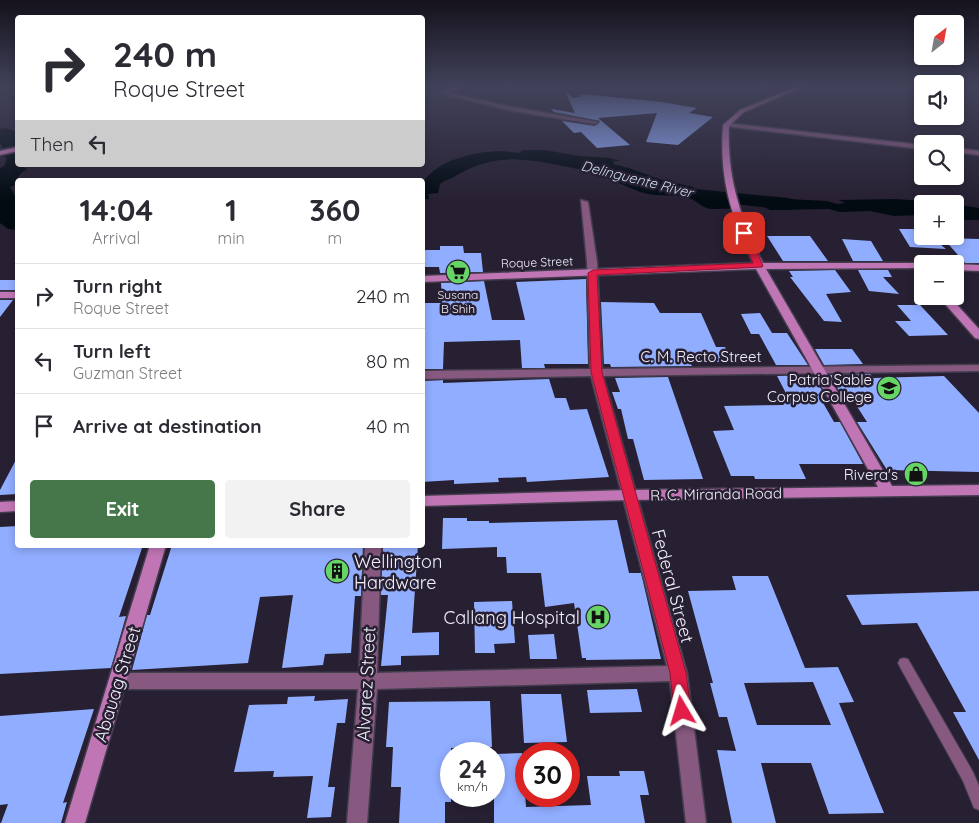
<!DOCTYPE html>
<html lang="en">
<head>
<meta charset="utf-8">
<style>
	:root { --surface:#fff; --page:#f2f2f3; --text:#2b2b33; --muted:#7c7c81; --line:#e1e1e2; --accent:#46774a }
	body { margin:0; font-family:Quicksand,sans-serif; background:var(--page); color:var(--text); height:100vh; display:flex; flex-direction:column; font-size:19px; white-space:nowrap }
	* { box-sizing:border-box; margin:0 }
	p { font-size:16px; color:var(--muted) }
	.icon { flex:none; width:28px; height:28px; fill:none; stroke:currentColor; stroke-width:2; stroke-linecap:round; stroke-linejoin:round }
	.map { position:relative; flex:1; overflow:hidden }
	.drawer { position:absolute; left:15px; top:178px; width:410px; height:370px; display:flex; flex-direction:column; background:var(--surface); border-radius:5px; box-shadow:0 2px 8px #0003 }
	.drawer>* { flex:none }
	.banner { position:absolute; left:15px; top:15px; width:410px; height:152px; border-radius:5px; box-shadow:0 2px 8px #0003; background:#fff; color:var(--text); overflow:hidden }
	.needle { width:32px; rotate:31deg }
	.fabs { position:absolute; left:914px; top:15px; display:grid; gap:10px }
	.fabs a { display:grid; place-items:center; width:50px; height:50px; border-radius:5px; background:var(--surface); box-shadow:0 2px 8px #0003; font-size:25px }
	.speed { position:absolute; left:440px; top:742px; display:flex; gap:10px; font-size:25px; font-weight:700; text-align:center }
	.speed>* { display:grid; place-content:center; width:65px; height:65px; border-radius:50%; background:var(--surface); box-shadow:0 2px 8px #0003; line-height:1 }
	.speed small { font-size:12px; font-weight:400 }
	.speed .limit { border:8px solid #d22; background:#fff; color:#111 }
	.pin { position:absolute; display:grid; place-items:center; width:42px; height:42px; color:#fff; margin:-21px; border-radius:10px; box-shadow:0 2px 8px #0006 }
	.me { position:absolute; width:55px; margin:-28px; rotate:353deg; stroke-linejoin:round; filter:drop-shadow(0 0 4px #0008) }
	.turn { display:flex; align-items:center; gap:18px; height:105px; padding:0 15px; font-size:22px }
	.turn .icon { width:65px; height:65px; stroke-width:2.5 }
	.turn b { display:block; font-size:35px; line-height:42px }
	.then { display:flex; align-items:center; height:48px; padding:0 15px; background:#0003; gap:10px; font-size:19px }
	.eta { display:flex; justify-content:space-evenly; align-items:center; height:85px; text-align:center }
	.eta b { font-size:30px; font-weight:700; line-height:35px }
	.cta { display:flex; gap:10px; margin-top:auto; padding:10px 15px }
	.cta a { flex:1; height:58px; border-radius:5px; background:var(--accent); color:#fff; font-size:20px; font-weight:700; line-height:58px; text-align:center }
	.cta a+a { background:var(--page); color:var(--text) }
	ul { padding:0; list-style:none }
	li { display:flex; align-items:center; gap:15px; height:65px; padding:0 15px; border-top:1px solid var(--line) }
	li div { flex:1 }
	li b { display:block; font-size:19px }
	li em { font-style:normal }
	.map>svg:first-child { display:block }
</style>
</head>
<body>
<div class="map">
<svg width="979" height="823" viewBox="0 0 979 823">
	<rect width="100%" height="100%" fill="#272032"/>
	<path fill="#020b12" d="M 6,128 L 17,132 L 17,145 L 3,148 L 0,143 L 0,129 Z
		M 523,150 L 545,150 L 578,156 L 610,158 L 620,161 L 614,161 L 613,164 L 629,168 L 662,180 L 693,187 L 698,190 L 736,195 L 732,209 C 722,208 710,211 702,206 C 696,202 693,198 685,197 C 670,194 655,197 640,192 C 626,187 612,179 598,174 C 588,170 578,169 568,167 C 525,159 497,152 457,175 C 452,179 446,179 440,184 L 438,193 L 428,194 L 429,199 L 423,199 L 423,182 C 438,160 473,152 499,151 C 505,151 512,152 519,153 Z
		M 17,153 L 18,165 L 26,165 L 24,167 L 27,169 L 21,173 L 16,180 L 17,184 L 10,187 L 17,199 L 17,230 L 8,229 L 0,223 L 0,168 L 4,166 L 7,158 L 4,156 Z
		M 745,196 L 779,202 L 788,199 L 827,201 L 837,204 L 845,203 L 839,200 L 895,199 L 940,202 L 979,208 L 979,220 L 955,220 L 955,204 L 922,204 L 922,215 L 894,216 L 870,211 L 840,212 L 829,209 L 770,210 L 758,204 L 747,202 Z"/>
	<g fill="none" stroke-linecap="round" stroke-linejoin="round">
		<path fill="#020b12" fill-rule="evenodd" d="M 696,189 L 788,198 L 795,200 L 798,204 L 795,208 L 788,210 L 689,199 L 686,195 L 689,191 Z"/>
	</g>
	<path fill="#91adff" fill-rule="evenodd" d="M 565,91 L 573,98 L 580,97 L 581,94 L 662,102 L 697,108 L 689,113 L 713,117 L 678,145 L 646,142 L 657,113 L 598,118 L 630,145 L 597,148 L 581,132 L 574,133 L 562,121 L 595,126 L 600,121 L 554,112 L 551,109 L 575,113 Z
		M 899,229 L 922,229 L 922,236 L 930,236 L 946,249 L 910,247 Z
		M 767,236 L 810,236 L 828,261 L 783,261 Z
		M 943,238 L 979,239 L 979,263 L 965,263 Z
		M 842,239 L 871,241 L 883,261 L 853,261 Z
		M 440,246 L 463,246 L 464,253 L 481,253 L 483,272 L 440,273 L 439,267 L 422,267 L 422,250 L 440,250 Z
		M 835,270 L 851,292 L 826,294 L 842,322 L 824,321 L 790,277 L 793,277 L 789,271 Z
		M 858,270 L 888,270 L 892,277 L 883,277 L 899,294 L 869,291 Z
		M 586,279 L 588,364 L 544,364 L 545,368 L 522,368 L 520,340 L 444,342 L 443,369 L 422,369 L 422,303 L 442,303 L 441,283 L 484,281 L 492,320 L 525,320 L 516,282 Z
		M 0,280 L 18,280 L 18,290 L 0,290 Z
		M 0,300 L 13,300 L 0,317 Z
		M 601,302 L 654,303 L 660,313 L 701,313 L 716,347 L 725,347 L 732,362 L 690,362 L 692,366 L 611,367 L 610,364 L 604,364 Z
		M 897,305 L 920,305 L 948,335 L 909,336 L 895,321 L 911,321 Z
		M 760,313 L 772,333 L 787,333 L 808,365 L 776,365 L 759,334 L 751,334 L 741,314 Z
		M 815,349 L 852,349 L 863,364 L 824,365 Z
		M 870,374 L 873,378 L 944,376 L 979,413 L 979,472 L 887,470 L 857,422 L 867,422 L 849,394 L 841,394 L 830,375 Z
		M 813,375 L 824,394 L 818,394 L 834,422 L 840,422 L 863,464 L 799,464 L 806,479 L 755,479 L 754,476 L 731,476 L 713,431 L 734,430 L 724,406 L 784,405 L 781,399 L 789,399 L 777,376 Z
		M 668,377 L 703,479 L 644,480 L 633,439 L 628,439 L 621,409 L 618,409 L 612,392 L 620,392 L 615,378 Z
		M 549,379 L 555,398 L 566,398 L 570,410 L 587,409 L 609,477 L 527,482 L 526,477 L 498,478 L 499,482 L 454,484 L 454,480 L 422,482 L 422,381 L 443,380 L 443,383 Z
		M 18,456 L 18,494 L 0,495 L 0,490 Z
		M 443,518 L 467,518 L 467,521 L 489,521 L 489,523 L 617,520 L 629,573 L 641,573 L 661,659 L 586,660 L 586,658 L 582,658 L 574,603 L 545,607 L 541,573 L 507,573 L 506,557 L 497,557 L 497,547 L 442,549 Z
		M 18,526 L 18,545 L 143,545 L 119,617 L 126,616 L 111,668 L 0,674 L 0,527 Z
		M 172,545 L 363,545 L 361,596 L 355,596 L 351,653 L 325,654 L 323,665 L 282,668 L 293,595 L 260,597 L 248,663 L 132,670 L 147,615 L 150,615 Z
		M 383,545 L 418,545 L 412,633 L 439,632 L 439,655 L 401,656 L 401,665 L 381,666 L 388,595 L 381,595 Z
		M 732,576 L 768,576 L 805,668 L 838,667 L 854,702 L 839,703 L 884,813 L 829,814 L 811,763 L 761,763 L 776,823 L 732,823 L 717,750 L 736,751 L 727,717 L 719,717 L 710,683 L 713,683 L 688,591 L 736,590 ZM 813,682 L 831,725 L 757,725 L 744,683 Z
		M 979,591 L 979,760 L 953,712 L 966,712 L 917,623 L 862,625 L 846,595 Z
		M 512,601 L 515,643 L 494,644 L 495,653 L 475,653 L 474,602 Z
		M 554,634 L 557,659 L 530,659 L 528,635 Z
		M 637,689 L 642,712 L 590,713 L 587,690 Z
		M 521,694 L 561,694 L 567,742 L 524,743 Z
		M 315,696 L 314,701 L 348,699 L 345,723 L 337,723 L 328,787 L 335,787 L 331,817 L 307,818 L 313,776 L 273,777 L 274,771 L 234,772 L 249,705 L 287,704 L 288,697 Z
		M 490,701 L 492,747 L 451,748 L 451,802 L 445,802 L 445,823 L 399,823 L 401,787 L 391,787 L 393,747 L 386,747 L 389,702 Z
		M 94,709 L 63,803 L 67,802 L 61,823 L 1,823 L 8,804 L 0,805 L 0,716 Z
		M 522,753 L 526,807 L 591,805 L 587,776 L 620,776 L 619,771 L 644,771 L 649,795 L 640,795 L 645,823 L 494,823 L 494,754 Z"/>
	<g fill="none" stroke-linecap="round" stroke-linejoin="round">
		<g stroke="#443d4e" stroke-width="2">
			<path id="lane" d="M 904,658 L 908,659 L 973,772 L 979,786 L 979,810 L 974,808 L 963,781 L 900,667 L 898,663 L 900,659 Z"/>
		</g>
		<g stroke="#443d4e" stroke-width="3">
			<path id="street" d="M 455,86 L 462,86 L 449,93 L 512,107 L 598,122 L 595,124 L 512,111 L 440,93 Z
				M 726,123 L 922,145 L 922,149 L 724,126 L 723,125 Z
				M 955,148 L 979,151 L 979,155 L 955,152 Z
				M 581,200 L 588,202 L 597,262 L 602,369 L 979,365 L 979,371 L 603,376 L 687,673 L 706,823 L 686,823 L 670,681 L 377,689 L 367,823 L 347,823 L 358,689 L 118,689 L 112,687 L 109,681 L 112,675 L 118,673 L 359,673 L 365,545 L 381,545 L 377,673 L 667,666 L 591,376 L 422,379 L 422,371 L 590,369 L 587,262 Z"/>
		</g>
		<g stroke="#443d4e" stroke-width="3">
			<path id="secondary" d="M 799,86 L 806,86 L 744,112 L 729,126 C 727,178 740,217 763,263 L 925,263 L 922,264 L 922,268 L 766,269 L 892,486 L 979,485 L 979,495 L 629,500 L 422,506 L 422,496 L 629,490 L 878,487 L 756,269 L 422,282 L 422,276 L 753,263 C 731,215 719,179 723,125 L 740,110 Z
				M 18,147 L 18,151 L 0,155 L 0,151 Z
				M 955,264 L 979,265 L 979,271 L 955,270 Z
				M 0,292 L 18,292 L 18,298 L 0,298 Z
				M 938,296 L 949,296 L 979,329 L 979,339 L 975,338 Z
				M 18,501 L 18,511 L 0,512 L 0,502 Z
				M 150,545 L 166,545 L 85,823 L 65,823 Z"/>
		</g>
		<use href="#lane" fill="#875980" fill-rule="evenodd"/>
		<use href="#street" fill="#875980" fill-rule="evenodd"/>
		<use href="#secondary" fill="#c076b5" fill-rule="evenodd"/>
	</g>
	<linearGradient id="sky" x2="0" y2="1"><stop stop-color="#15121c"/><stop offset="0.43" stop-color="#41425a"/><stop offset="1" stop-color="#41425a" stop-opacity="0"/></linearGradient>
	<rect width="979" height="201" fill="url(#sky)"/>
	<path fill="#e11d48" stroke="#92132f" d="M 744,231 L 749,233 L 763,266 L 762,267 L 597,275 L 602,372 L 686,673 L 691,711 L 688,716 L 682,718 L 676,716 L 674,711 L 670,673 L 591,372 L 588,273 L 593,270 L 753,263 L 740,233 Z"/>
	<defs>
		<g id="supermarket-disc" transform="scale(1.25)"><circle r="9.5" fill="#67d466" stroke="#272032"/><path d="M-6-5.5h2.5l.6 2H6L4.5 2H-2.5L-4.4-4H-6ZM-1.5 3.2a1.3 1.3 0 1 0 .1 0ZM3 3.2a1.3 1.3 0 1 0 .1 0Z" fill="#111"/></g>
		<g id="university-disc" transform="scale(1.25)"><circle r="9.5" fill="#67d466" stroke="#272032"/><path d="M0-5L7-2L0 1L-7-2ZM-4 1L0 2.5L4 1V4Q0 6-4 4Z" fill="#111"/></g>
		<g id="shop-disc" transform="scale(1.25)"><circle r="9.5" fill="#67d466" stroke="#272032"/><path d="M-5-2.5h2.3a2.7 3.5 0 0 1 5.4 0H5L5.5 6h-11ZM-1.5-2.5h3a1.5 2.3 0 0 0-3 0Z" fill="#111"/></g>
		<g id="building-disc" transform="scale(1.25)"><circle r="9.5" fill="#67d466" stroke="#272032"/><path d="M-4-6H4V6H1V3H-1V6H-4ZM-2.5-4.3h1.7v1.8h-1.7ZM.8-4.3h1.7v1.8H.8ZM-2.5-1h1.7V.8h-1.7ZM.8-1h1.7V.8H.8Z" fill="#111"/></g>
		<g id="hospital-disc" transform="scale(1.25)"><circle r="9.5" fill="#67d466" stroke="#272032"/><path d="M-5-5h3v3.5h4V-5h3V5h-3V1.5h-4V5h-3Z" fill="#111"/></g>
	</defs>
	<g fill-rule="evenodd">
		<use href="#supermarket-disc" x="458" y="272"/>
		<use href="#university-disc" x="889" y="388"/>
		<use href="#shop-disc" x="916" y="474"/>
		<use href="#building-disc" x="337" y="571"/>
		<use href="#hospital-disc" x="598" y="617"/>
	</g>
	<g text-anchor="middle" dominant-baseline="central" stroke-width="5" stroke-linejoin="round" paint-order="stroke">
		<g font-size="12" fill="#f3effb" stroke="#272032">
			<text transform="translate(537 262) rotate(-2)">Roque Street</text>
		</g>
		<g font-size="12" fill="#f3effb" stroke="#272032">
			<text x="458" y="294">Susana<tspan x="458" dy="14">B Shih</tspan></text>
		</g>
		<g font-size="14" font-style="italic" fill="#cadfee" stroke="#272032">
			<text transform="translate(637 179) rotate(14)">Delinguente River</text>
		</g>
		<g font-size="15" fill="#f3effb" stroke="#272032">
			<text x="701" y="356">C. M. Recto Street</text>
			<text transform="translate(716 494) rotate(-1)">R. C. Miranda Road</text>
		</g>
		<g font-size="15" fill="#f3effb" stroke="#272032" text-anchor="end">
			<text x="872" y="379">Patria Sable<tspan x="872" dy="17">Corpus College</tspan></text>
			<text x="898" y="474">Rivera's</text>
		</g>
		<g font-size="18" fill="#f3effb" stroke="#272032" text-anchor="start">
			<text x="354" y="561">Wellington<tspan x="354" dy="21">Hardware</tspan></text>
			<text x="580" y="617" text-anchor="end">Callang Hospital</text>
		</g>
		<g font-size="18" fill="#f3effb" stroke="#272032">
			<text transform="translate(673 586) rotate(75)">Federal Street</text>
			<text transform="translate(117 684) rotate(-73)">Abauag Street</text>
			<text transform="translate(366 684) rotate(-87)">Alvarez Street</text>
		</g>
	</g>
</svg>
<div class="fabs">
<a><svg class="needle" viewBox="-14 -14 28 28"><path d="M0-13l5 13h-10z" fill="#e53935"/><path d="M0 13l5-13h-10z" fill="#7c7c81"/></svg></a>
<a><svg class="icon" aria-label="sound" viewBox="0 0 24 24"><path d="M4 9h4l5-4v14l-5-4H4zM17 9q2 3 0 6"/></svg></a>
<a><svg class="icon" aria-label="search" viewBox="0 0 24 24"><circle cx="10" cy="10" r="6"/><path d="M15 15l6 6"/></svg></a>
<a>+</a>
<a>−</a>
</div>
<div class="speed"><div>24<small>km/h</small></div><div class="limit">30</div></div>
<div class="pin" style="left:744px;top:233px;background:#d93025"><svg class="icon" aria-label="arrive" viewBox="0 0 24 24"><path d="M6 21V4h12l-3 4 3 4H6"/></svg></div>
<svg class="me" style="left:682px;top:711px" viewBox="-20 -20 40 40"><path d="M0-17L14 15 0 8-14 15z" fill="#e11d48" stroke="#fff" stroke-width="4"/></svg>
<div class="banner">
<div class="turn"><svg class="icon" aria-label="right" viewBox="0 0 24 24"><path d="M7 20v-9h11M14 6l5 5-5 5"/></svg><div><b>240 m</b>Roque Street</div></div>
<div class="then">Then<svg class="icon" aria-label="left" viewBox="0 0 24 24"><path d="M17 20v-9H6M10 6l-5 5 5 5"/></svg></div>
</div>
<section class="drawer">
<div class="eta">
<div><b>14:04</b><p>Arrival</p></div>
<div><b>1</b><p>min</p></div>
<div><b>360</b><p>m</p></div>
</div>
<ul>
<li><svg class="icon" aria-label="right" viewBox="0 0 24 24"><path d="M7 20v-9h11M14 6l5 5-5 5"/></svg><div><b>Turn right</b><p>Roque Street</p></div><em>240 m</em></li>
<li><svg class="icon" aria-label="left" viewBox="0 0 24 24"><path d="M17 20v-9H6M10 6l-5 5 5 5"/></svg><div><b>Turn left</b><p>Guzman Street</p></div><em>80 m</em></li>
<li><svg class="icon" aria-label="arrive" viewBox="0 0 24 24"><path d="M6 21V4h12l-3 4 3 4H6"/></svg><div><b>Arrive at destination</b></div><em>40 m</em></li>
</ul>
<div class="cta"><a>Exit</a><a>Share</a></div>
</section>
</div>
</body>
</html>
